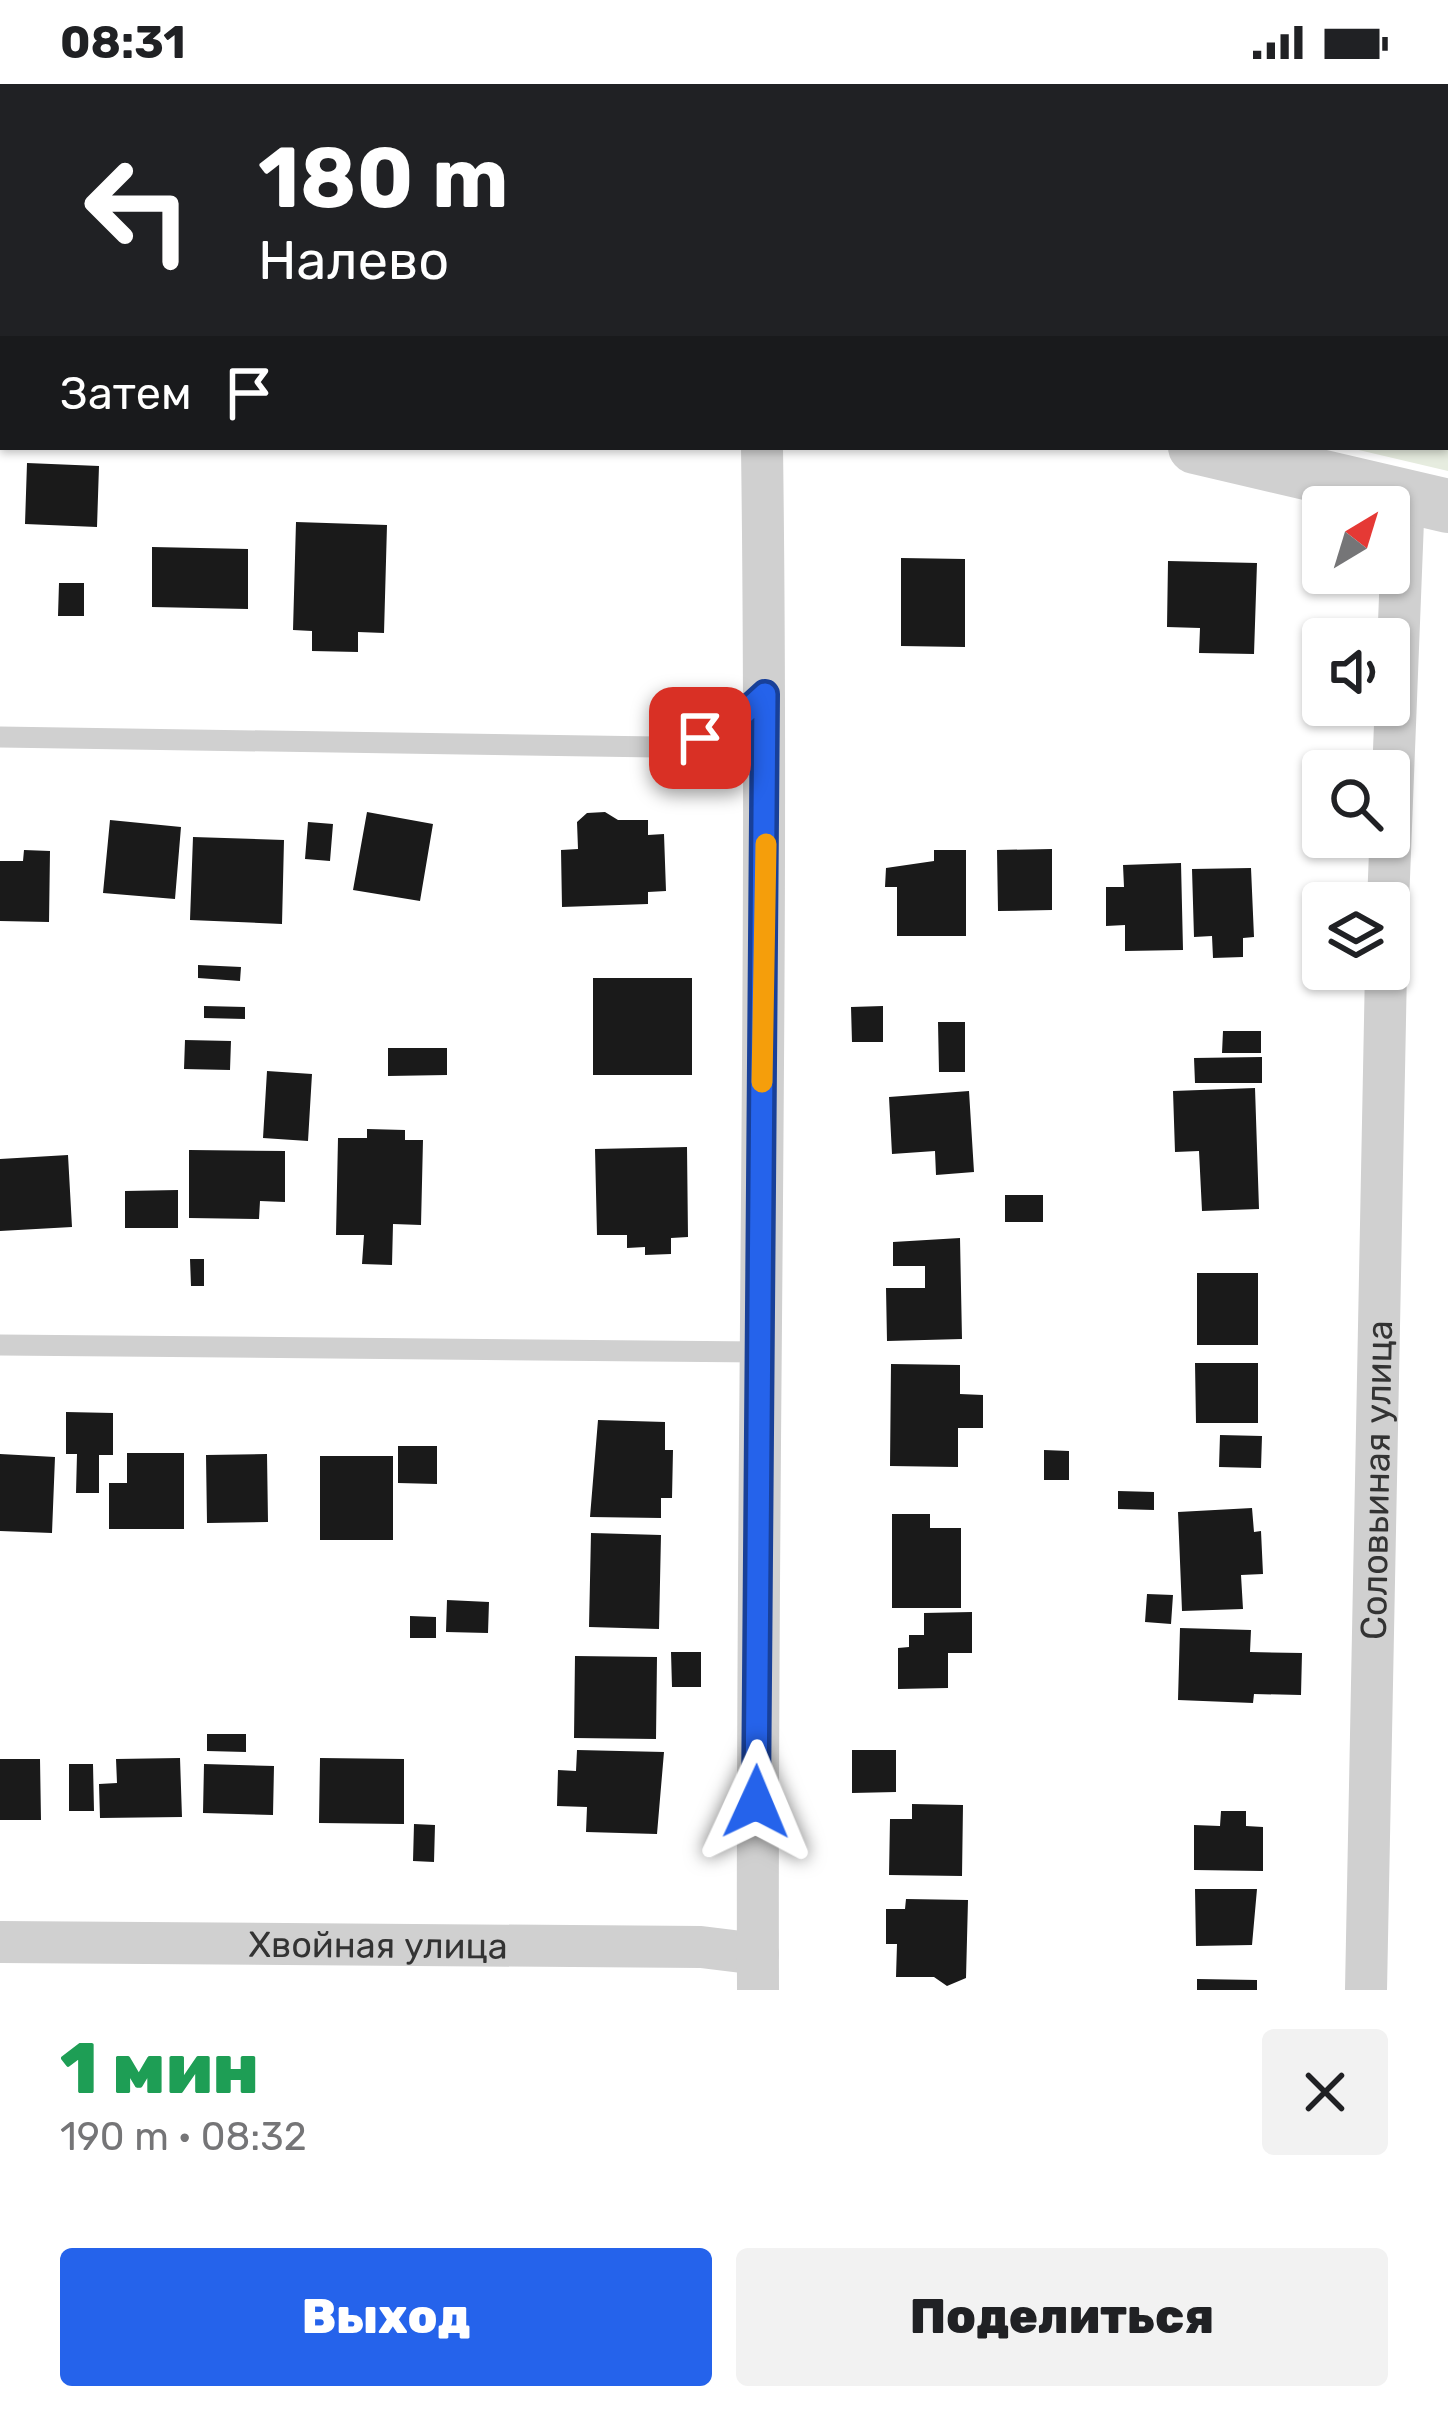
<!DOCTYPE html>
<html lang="ru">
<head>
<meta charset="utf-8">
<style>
	:root { --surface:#fff; --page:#f2f2f2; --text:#202124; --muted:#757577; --accent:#2563eb }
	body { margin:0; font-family:Rubik,sans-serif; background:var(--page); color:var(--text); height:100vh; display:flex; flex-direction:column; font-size:45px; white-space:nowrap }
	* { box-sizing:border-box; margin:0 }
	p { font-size:39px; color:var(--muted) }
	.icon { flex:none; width:66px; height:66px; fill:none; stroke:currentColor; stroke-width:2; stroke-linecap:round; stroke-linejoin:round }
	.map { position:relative; height:1906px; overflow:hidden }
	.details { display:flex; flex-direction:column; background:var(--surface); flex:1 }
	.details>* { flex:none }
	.top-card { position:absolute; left:0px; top:0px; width:1449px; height:366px; box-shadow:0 3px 9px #0004; background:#202124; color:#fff; overflow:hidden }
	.needle { width:78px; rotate:38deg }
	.buttons { position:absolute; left:1302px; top:402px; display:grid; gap:24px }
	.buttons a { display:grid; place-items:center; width:108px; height:108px; border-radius:12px; background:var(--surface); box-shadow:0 3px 9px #0004; font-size:60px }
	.pin { position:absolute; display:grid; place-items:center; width:102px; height:102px; color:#fff; margin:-51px; border-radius:24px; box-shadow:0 6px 18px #0006 }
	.me { position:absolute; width:132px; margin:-66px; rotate:1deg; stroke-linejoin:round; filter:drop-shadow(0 0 9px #0008) }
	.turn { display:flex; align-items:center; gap:42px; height:252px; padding:0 60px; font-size:54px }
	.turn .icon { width:156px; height:156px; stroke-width:2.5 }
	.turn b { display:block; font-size:84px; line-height:102px }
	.then { display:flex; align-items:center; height:114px; padding:0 60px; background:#0003; gap:24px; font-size:45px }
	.round { display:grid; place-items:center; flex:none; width:126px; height:126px; border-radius:12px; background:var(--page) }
	.summary { display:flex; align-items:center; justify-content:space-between; height:204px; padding:0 60px }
	h1 { font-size:72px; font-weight:800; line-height:90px; color:#1e9e55 }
	.button { display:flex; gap:24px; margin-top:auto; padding:24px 60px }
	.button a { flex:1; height:138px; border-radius:12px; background:var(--accent); color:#fff; font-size:48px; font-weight:800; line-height:138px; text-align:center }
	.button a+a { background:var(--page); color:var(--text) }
	.status { display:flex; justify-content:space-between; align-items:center; height:84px; padding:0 60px; background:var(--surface); direction:ltr }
	.status svg { height:33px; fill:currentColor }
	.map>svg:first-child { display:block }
</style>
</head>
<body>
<div class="status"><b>08:31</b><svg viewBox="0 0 49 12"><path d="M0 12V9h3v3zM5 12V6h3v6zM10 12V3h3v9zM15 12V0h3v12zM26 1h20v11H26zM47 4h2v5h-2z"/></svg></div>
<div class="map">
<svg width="1448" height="1906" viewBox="0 0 1448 1906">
	<rect width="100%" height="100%" fill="#fff"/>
	<path fill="#e6ecdf" d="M 0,0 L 942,0 L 955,3 L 3,3 L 3,46 Z
		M 1448,122 L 1448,387 L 1346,363 L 1446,363 Z"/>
	<path fill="#1a1a1a" d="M 27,379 L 99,382 L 97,443 L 25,440 Z
		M 296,438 L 387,441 L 384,549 L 358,548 L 358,568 L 312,567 L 312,547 L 293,546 Z
		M 152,463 L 248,465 L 248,525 L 152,523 Z
		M 901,474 L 965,475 L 965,563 L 901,562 Z
		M 1168,477 L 1257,479 L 1254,570 L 1199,569 L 1200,544 L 1167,543 Z
		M 59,499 L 84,499 L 84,532 L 58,532 Z
		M 367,728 L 433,740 L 420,817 L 353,806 Z
		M 605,728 L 618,736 L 648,736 L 648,751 L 664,750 L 666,807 L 648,808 L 648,820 L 562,823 L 561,766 L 578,765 L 577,738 L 587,729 Z
		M 110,736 L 181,743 L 175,815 L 103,809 Z
		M 308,738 L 333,740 L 330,777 L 305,775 Z
		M 193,753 L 284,756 L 282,840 L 190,836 Z
		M 1052,765 L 1052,826 L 998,827 L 997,766 Z
		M 24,766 L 50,767 L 49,838 L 0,837 L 0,777 L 23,777 Z
		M 934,766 L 966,766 L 966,852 L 897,852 L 897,803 L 885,803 L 886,784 L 934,777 Z
		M 1181,779 L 1183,866 L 1125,867 L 1125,841 L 1106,842 L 1106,803 L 1124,803 L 1123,781 Z
		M 1251,784 L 1254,853 L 1243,854 L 1243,873 L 1213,874 L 1212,852 L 1194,853 L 1192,785 Z
		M 198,881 L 241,883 L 240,897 L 198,894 Z
		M 593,894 L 692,894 L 692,991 L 593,991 Z
		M 204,922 L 245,923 L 245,935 L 204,934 Z
		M 883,922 L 883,958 L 852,958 L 851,923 Z
		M 938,938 L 965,938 L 965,988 L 939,988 Z
		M 1223,947 L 1261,947 L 1261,969 L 1222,969 Z
		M 185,956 L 231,957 L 230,986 L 184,985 Z
		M 388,964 L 447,964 L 447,991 L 388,992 Z
		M 1262,973 L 1262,999 L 1195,999 L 1194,974 Z
		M 267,987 L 312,990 L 308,1057 L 263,1054 Z
		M 1255,1004 L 1259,1125 L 1202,1127 L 1199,1067 L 1175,1068 L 1173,1007 Z
		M 969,1007 L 974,1088 L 936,1091 L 935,1067 L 892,1070 L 889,1013 Z
		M 367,1045 L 405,1046 L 405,1056 L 423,1056 L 421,1141 L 393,1140 L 392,1181 L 362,1180 L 364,1151 L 336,1151 L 338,1054 L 367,1054 Z
		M 687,1063 L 688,1153 L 671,1154 L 671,1170 L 645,1171 L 645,1163 L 627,1164 L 627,1151 L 597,1151 L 595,1065 Z
		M 189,1066 L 285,1067 L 285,1118 L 260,1117 L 259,1135 L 189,1134 Z
		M 68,1071 L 72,1143 L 0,1147 L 0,1075 Z
		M 178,1106 L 178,1144 L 125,1144 L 125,1107 Z
		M 1005,1111 L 1043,1111 L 1043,1138 L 1005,1138 Z
		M 960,1154 L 962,1255 L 887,1257 L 886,1204 L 925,1204 L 925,1182 L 893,1182 L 893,1158 Z
		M 190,1175 L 204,1175 L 204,1202 L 191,1202 Z
		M 1197,1189 L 1258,1189 L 1258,1261 L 1197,1261 Z
		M 1195,1279 L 1258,1279 L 1258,1339 L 1196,1339 Z
		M 891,1280 L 960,1281 L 960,1310 L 983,1311 L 983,1344 L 958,1344 L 958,1383 L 890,1382 Z
		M 66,1328 L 113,1329 L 113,1371 L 99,1371 L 99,1409 L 76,1409 L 77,1370 L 66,1370 Z
		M 598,1336 L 665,1338 L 665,1366 L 673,1366 L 672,1414 L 661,1414 L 661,1434 L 590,1433 Z
		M 1220,1351 L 1262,1352 L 1261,1384 L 1219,1383 Z
		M 398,1362 L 437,1362 L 437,1400 L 398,1399 Z
		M 1044,1366 L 1069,1367 L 1069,1396 L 1044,1396 Z
		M 127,1369 L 184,1369 L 184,1445 L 109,1445 L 109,1399 L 127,1399 Z
		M 0,1370 L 55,1373 L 52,1449 L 0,1447 Z
		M 267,1370 L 268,1438 L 207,1439 L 206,1371 Z
		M 320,1372 L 393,1372 L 393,1456 L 320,1456 Z
		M 1118,1407 L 1154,1408 L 1154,1426 L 1118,1425 Z
		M 1252,1424 L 1254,1448 L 1261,1447 L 1263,1490 L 1241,1491 L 1243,1525 L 1182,1527 L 1178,1428 Z
		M 892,1430 L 930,1430 L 930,1444 L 961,1444 L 961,1524 L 892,1524 Z
		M 591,1449 L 661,1451 L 659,1545 L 589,1543 Z
		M 1147,1510 L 1173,1511 L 1171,1540 L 1145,1538 Z
		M 447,1516 L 489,1518 L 488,1549 L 446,1548 Z
		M 972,1528 L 972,1569 L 948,1569 L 948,1604 L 898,1605 L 898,1564 L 909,1563 L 909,1551 L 924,1551 L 924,1529 Z
		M 410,1532 L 436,1533 L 436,1554 L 410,1554 Z
		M 1180,1544 L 1251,1546 L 1250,1568 L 1302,1569 L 1301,1611 L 1254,1610 L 1253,1619 L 1178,1616 Z
		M 671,1568 L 701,1568 L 701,1603 L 672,1603 Z
		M 575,1572 L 657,1573 L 656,1655 L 574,1654 Z
		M 207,1650 L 246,1650 L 246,1668 L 207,1667 Z
		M 577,1666 L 664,1668 L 657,1750 L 586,1748 L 587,1723 L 557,1722 L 558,1686 L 576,1687 Z
		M 852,1666 L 896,1666 L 896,1708 L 852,1709 Z
		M 180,1674 L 182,1733 L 100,1734 L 99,1700 L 117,1699 L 116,1675 Z
		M 320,1674 L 404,1675 L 404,1740 L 319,1739 Z
		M 0,1675 L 40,1675 L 41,1736 L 0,1736 Z
		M 69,1680 L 93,1680 L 94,1727 L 69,1727 Z
		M 204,1680 L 274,1682 L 273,1731 L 203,1729 Z
		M 912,1720 L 963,1721 L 962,1792 L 889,1791 L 890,1735 L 912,1735 Z
		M 1221,1727 L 1246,1727 L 1246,1742 L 1263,1743 L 1263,1787 L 1194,1786 L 1194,1741 L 1220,1742 Z
		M 414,1740 L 435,1741 L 434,1778 L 413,1777 Z
		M 1195,1805 L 1257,1805 L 1252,1861 L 1196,1862 Z
		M 906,1815 L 968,1816 L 966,1894 L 947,1902 L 934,1893 L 896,1893 L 897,1860 L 886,1860 L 886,1825 L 905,1825 Z
		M 1197,1895 L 1257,1896 L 1257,1906 L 1197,1906 Z"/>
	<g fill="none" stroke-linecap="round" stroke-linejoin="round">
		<path stroke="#d0d0d0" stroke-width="21" d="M 0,653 L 657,663 L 701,654 L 765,611
			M 0,1261 L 760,1268"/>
		<g stroke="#d0d0d0" stroke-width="42">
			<path d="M 1012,0 L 1025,3"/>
			<path d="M 1446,102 L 1448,102"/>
			<path d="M 1388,819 L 1404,411"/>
			<path id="s1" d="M 0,1858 L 701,1863 L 758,1870"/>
			<path d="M 758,1906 C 756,1392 769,877 762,363"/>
			<path id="s2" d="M 1366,1906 L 1386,885"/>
		</g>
		<path stroke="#d0d0d0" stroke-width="54" d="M 0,84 L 3,85
			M 1195,363 L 1448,422"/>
	</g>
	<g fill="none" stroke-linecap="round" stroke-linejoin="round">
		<g stroke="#184099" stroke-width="30">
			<path id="route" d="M 700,654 L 743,630 L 765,610 L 756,1718"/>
		</g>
		<use href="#route" stroke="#2563eb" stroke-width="21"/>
		<path stroke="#f59e0b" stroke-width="21" d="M 762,998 L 766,760"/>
	</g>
	<g text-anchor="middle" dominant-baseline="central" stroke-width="12" stroke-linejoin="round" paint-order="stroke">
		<g font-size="36" fill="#333" stroke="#fff">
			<text stroke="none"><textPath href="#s2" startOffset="510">Соловьиная улица</textPath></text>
			<text stroke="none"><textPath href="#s1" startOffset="378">Хвойная улица</textPath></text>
		</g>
	</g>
</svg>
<div class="buttons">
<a><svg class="needle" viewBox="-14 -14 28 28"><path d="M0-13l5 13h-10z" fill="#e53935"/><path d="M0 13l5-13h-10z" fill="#757577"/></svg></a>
<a><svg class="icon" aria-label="sound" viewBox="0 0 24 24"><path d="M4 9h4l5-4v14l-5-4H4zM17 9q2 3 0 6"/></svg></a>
<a><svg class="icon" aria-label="search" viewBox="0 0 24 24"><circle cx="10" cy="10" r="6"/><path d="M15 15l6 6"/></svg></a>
<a><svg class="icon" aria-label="layers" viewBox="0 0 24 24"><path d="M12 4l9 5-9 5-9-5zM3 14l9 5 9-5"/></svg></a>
</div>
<div class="pin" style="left:700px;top:654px;background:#d93025"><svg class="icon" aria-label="arrive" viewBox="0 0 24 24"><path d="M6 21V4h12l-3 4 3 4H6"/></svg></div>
<svg class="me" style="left:756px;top:1718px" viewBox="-20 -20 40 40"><path d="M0-17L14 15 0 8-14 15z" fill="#2563eb" stroke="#fff" stroke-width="4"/></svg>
<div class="top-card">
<div class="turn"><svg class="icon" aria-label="left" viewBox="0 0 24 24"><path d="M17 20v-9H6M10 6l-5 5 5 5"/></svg><div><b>180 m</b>Налево</div></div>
<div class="then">Затем<svg class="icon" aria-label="arrive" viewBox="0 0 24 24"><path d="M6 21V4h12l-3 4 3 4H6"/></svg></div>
</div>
</div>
<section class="details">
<div class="summary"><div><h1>1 мин</h1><p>190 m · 08:32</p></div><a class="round"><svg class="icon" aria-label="close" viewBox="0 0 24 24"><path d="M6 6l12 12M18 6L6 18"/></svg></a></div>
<div class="button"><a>Выход</a><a>Поделиться</a></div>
</section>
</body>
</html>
